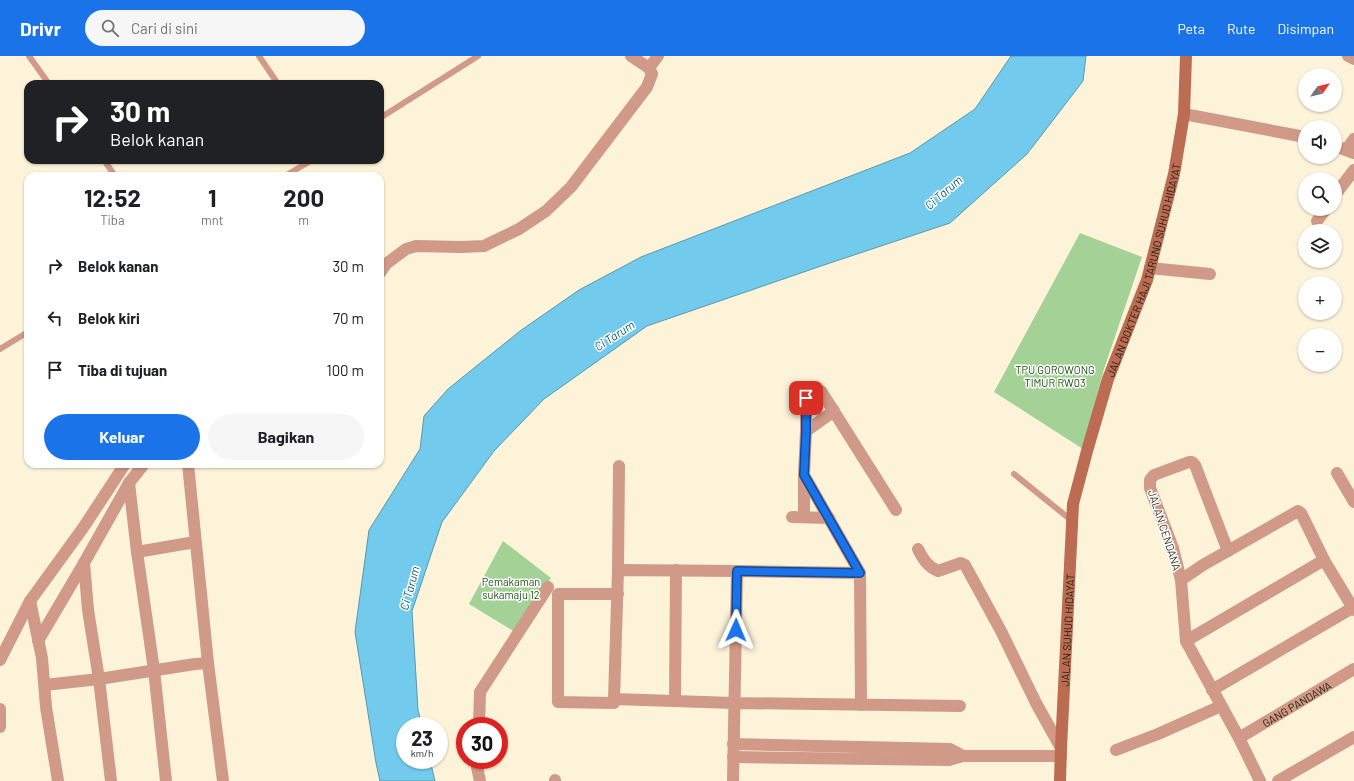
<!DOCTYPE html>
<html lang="id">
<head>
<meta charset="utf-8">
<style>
	:root { --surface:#fff; --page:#f6f6f6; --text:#202124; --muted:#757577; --accent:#1a73e8 }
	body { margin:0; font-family:Barlow,sans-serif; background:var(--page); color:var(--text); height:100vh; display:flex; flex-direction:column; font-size:15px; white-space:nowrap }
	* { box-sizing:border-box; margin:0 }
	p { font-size:13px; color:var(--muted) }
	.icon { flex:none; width:22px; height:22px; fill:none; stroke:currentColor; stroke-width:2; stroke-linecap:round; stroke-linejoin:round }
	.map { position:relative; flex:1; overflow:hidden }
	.side { position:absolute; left:24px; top:116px; width:360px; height:296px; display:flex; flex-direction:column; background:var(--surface); border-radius:12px; box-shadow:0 1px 3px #0004 }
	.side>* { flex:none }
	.hud { position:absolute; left:24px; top:24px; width:360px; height:84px; border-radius:12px; box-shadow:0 1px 3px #0004; background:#202124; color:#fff; overflow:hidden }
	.needle { width:26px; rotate:56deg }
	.buttons { position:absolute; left:1298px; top:12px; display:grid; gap:8px }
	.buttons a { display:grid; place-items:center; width:44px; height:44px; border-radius:50%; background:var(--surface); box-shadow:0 1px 3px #0004; font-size:20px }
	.speed { position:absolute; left:396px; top:661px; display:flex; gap:8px; font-size:20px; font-weight:700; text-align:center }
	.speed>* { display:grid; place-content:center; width:52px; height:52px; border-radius:50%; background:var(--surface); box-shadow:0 1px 3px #0004; line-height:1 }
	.speed small { font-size:10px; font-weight:400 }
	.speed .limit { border:6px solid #d22; background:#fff; color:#111 }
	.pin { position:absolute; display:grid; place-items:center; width:34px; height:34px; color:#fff; margin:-17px; border-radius:8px; box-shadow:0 2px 6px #0006 }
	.me { position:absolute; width:44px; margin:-22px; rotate:1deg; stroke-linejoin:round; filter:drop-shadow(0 0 3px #0008) }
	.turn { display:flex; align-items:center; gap:14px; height:84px; padding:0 20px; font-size:18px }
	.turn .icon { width:52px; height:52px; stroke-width:2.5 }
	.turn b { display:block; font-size:28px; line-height:34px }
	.eta { display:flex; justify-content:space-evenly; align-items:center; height:68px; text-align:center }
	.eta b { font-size:24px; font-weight:700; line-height:28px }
	.action { display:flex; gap:8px; margin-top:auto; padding:8px 20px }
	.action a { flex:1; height:46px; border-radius:24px; background:var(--accent); color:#fff; font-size:16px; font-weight:700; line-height:46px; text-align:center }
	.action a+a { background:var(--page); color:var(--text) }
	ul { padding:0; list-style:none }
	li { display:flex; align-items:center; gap:12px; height:52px; padding:0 20px }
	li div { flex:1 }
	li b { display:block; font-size:15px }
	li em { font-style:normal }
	header { display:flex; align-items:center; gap:24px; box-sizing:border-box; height:56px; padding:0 20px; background:var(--accent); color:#fff }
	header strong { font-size:19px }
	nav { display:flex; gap:22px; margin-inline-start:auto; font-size:14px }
	.search { width:280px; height:36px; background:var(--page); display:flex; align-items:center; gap:10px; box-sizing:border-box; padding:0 14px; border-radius:22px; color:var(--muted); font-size:15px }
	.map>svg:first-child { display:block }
</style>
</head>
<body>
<header>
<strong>Drivr</strong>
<div class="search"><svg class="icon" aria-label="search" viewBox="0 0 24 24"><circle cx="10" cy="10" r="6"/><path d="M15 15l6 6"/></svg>Cari di sini</div>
<nav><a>Peta</a><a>Rute</a><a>Disimpan</a></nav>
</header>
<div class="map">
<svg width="1354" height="725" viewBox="0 0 1354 725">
	<rect width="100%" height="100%" fill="#fdf3d9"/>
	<path fill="#a3d196" d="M 1080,177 L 1142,201 L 1104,313 L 1083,393 L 994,336 Z
		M 503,485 L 551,522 L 515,576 L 469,548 Z"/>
	<path fill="#72cbed" stroke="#5a97ab" d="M 1011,0 L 1086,0 L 1083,25 L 1027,98 L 950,167 L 824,209 L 647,270 L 544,343 L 494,395 L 442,466 L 412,555 L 418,654 L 422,670 L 405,670 L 405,704 L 430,704 L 435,725 L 380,725 L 376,707 L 355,576 L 369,474 L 420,393 L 424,360 L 448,333 L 520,275 L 579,234 L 641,201 L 910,97 L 975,53 Z"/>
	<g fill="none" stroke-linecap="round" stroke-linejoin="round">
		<path stroke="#d09988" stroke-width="6" d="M 29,0 L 49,28
			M 259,0 L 278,28
			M 380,62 L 478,0
			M 104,104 L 115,120
			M 285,120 L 312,104
			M 0,293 L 28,276
			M 1014,418 L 1071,464"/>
		<g stroke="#d09988" stroke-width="12">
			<path d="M 631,0 L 649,12"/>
			<path d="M 1348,0 L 1354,3"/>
			<path d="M 1184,58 L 1305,81"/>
			<path d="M 1335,90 L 1354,97"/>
			<path d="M 1346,94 L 1354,83"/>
			<path d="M 1335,139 L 1354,114"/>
			<path d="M 1317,165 L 1326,153"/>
			<path d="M 1150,212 L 1210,218"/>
			<path d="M 380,217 L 386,208 L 406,193 L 416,190 L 461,191 L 484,190 L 519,173 L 546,155 L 571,131 L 647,31 L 652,18 L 649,12 L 658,0"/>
			<path d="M 821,335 L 896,454"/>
			<path d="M 806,342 L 806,375 L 804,419 L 860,517"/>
			<path d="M 806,375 L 834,355"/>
			<path d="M 188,408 L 208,607"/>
			<path d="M 1337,417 L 1354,446"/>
			<path d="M 804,420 L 804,461"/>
			<path d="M 129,427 L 137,496 L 154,614 L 166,725"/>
			<path d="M 792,461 L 829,462"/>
			<path d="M 918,493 C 923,503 927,510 938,515 L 961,507 L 965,509 L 1001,575 L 1036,647 L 1061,692"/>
			<path d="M 137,496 L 195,486"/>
			<path d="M 618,514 L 619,410"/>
			<path d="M 737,515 L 860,517 L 861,649"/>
			<path d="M 1181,524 L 1173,492 L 1150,432 L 1150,424 L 1154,419 L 1189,406 L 1192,406 L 1195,409 L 1228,495"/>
			<path d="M 30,545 L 42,602 L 46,651 L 58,725"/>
			<path d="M 38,585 L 84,507"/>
			<path d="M 1186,585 L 1324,504"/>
			<path d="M 0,604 L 30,545 L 83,472 L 125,408"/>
			<path d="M 45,629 L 99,623 L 195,608 L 208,607 L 223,725"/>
			<path d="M 1212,634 L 1354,551"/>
			<path d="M 614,643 L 614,647 L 558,646 L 558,538 L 618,538"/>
			<path d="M 675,645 L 676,514"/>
			<path d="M 0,653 L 0,671"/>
			<path d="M 479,670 L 480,636 L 548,531"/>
			<path id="s1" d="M 1239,682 L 1354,613"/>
			<path d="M 733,688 L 950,693 L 963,700"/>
			<path d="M 1116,694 L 1158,678 L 1221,650"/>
			<path d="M 733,701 L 949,704 L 963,700 L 1061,700"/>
			<path d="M 477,704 L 477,711 L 480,725"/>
			<path d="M 111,725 L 99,623 L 88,554 L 84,507 L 129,427 L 144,408"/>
			<path d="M 555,725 L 555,724"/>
			<path d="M 733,725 C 734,655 736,585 737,515 L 618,514 L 614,643 L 734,647 L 960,650"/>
			<path d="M 1260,725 L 1239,682 L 1186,585 L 1181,524 L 1203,509 L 1298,455 L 1301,457 L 1324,504 L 1354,554"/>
			<path d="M 1278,725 L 1354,681"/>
		</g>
		<path stroke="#bb6c53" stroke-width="12" id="s2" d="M 1060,725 L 1061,692 L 1073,448 L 1087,395 L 1108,323 L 1147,224 L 1174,118 L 1184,58 L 1186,0"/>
	</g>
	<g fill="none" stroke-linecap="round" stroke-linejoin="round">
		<g stroke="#114b97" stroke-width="10">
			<path id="route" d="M 736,574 L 737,515 L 860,517 L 804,419 L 806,375 L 806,342"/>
		</g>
		<use href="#route" stroke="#1a73e8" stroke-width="7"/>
	</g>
	<g text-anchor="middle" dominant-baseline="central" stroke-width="3" stroke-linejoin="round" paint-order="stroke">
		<g font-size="11" fill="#231e12" stroke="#fff">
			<text stroke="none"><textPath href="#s2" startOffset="522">JALAN DOKTER HAJI TARUNO SUHUD HIDAYAT</textPath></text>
			<text transform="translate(1165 474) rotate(72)">JALAN CENDANA</text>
			<text stroke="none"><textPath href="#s2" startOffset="151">JALAN SUHUD HIDAYAT</textPath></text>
			<text stroke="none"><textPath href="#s1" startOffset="67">GANG PANDAWA</textPath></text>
		</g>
		<g font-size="11" fill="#214f13" stroke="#fff">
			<text x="1055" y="313">TPU GOROWONG<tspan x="1055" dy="13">TIMUR RW03</tspan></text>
			<text x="511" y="525">Pemakaman<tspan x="511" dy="13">sukamaju 12</tspan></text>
		</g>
		<g font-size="12" font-style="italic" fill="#0e5970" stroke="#fff">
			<text transform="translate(943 136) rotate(-41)">Ci Tarum</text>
			<text transform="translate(614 279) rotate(-33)">Ci Tarum</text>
			<text transform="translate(409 532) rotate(-74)">Ci Tarum</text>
		</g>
	</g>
</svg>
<div class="buttons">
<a><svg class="needle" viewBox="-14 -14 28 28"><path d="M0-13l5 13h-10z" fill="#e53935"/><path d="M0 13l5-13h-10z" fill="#757577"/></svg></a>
<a><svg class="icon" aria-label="sound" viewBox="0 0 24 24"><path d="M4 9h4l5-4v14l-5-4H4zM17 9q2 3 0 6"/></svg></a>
<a><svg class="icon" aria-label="search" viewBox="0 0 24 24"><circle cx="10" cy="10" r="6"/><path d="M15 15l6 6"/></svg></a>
<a><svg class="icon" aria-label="layers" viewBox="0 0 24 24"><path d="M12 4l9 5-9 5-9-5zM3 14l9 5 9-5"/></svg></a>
<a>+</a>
<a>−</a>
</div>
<div class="speed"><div>23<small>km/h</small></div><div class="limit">30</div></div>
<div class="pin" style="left:806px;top:342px;background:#d93025"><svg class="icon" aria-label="arrive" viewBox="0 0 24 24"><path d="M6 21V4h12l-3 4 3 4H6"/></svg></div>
<svg class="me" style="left:736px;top:574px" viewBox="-20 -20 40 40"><path d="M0-17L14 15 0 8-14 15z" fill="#1a73e8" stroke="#fff" stroke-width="4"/></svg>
<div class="hud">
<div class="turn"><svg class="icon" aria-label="right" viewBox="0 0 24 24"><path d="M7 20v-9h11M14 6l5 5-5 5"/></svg><div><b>30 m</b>Belok kanan</div></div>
</div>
<section class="side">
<div class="eta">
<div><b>12:52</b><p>Tiba</p></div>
<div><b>1</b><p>mnt</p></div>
<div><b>200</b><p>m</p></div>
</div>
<ul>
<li><svg class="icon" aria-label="right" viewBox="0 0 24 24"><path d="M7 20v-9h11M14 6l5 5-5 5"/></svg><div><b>Belok kanan</b></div><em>30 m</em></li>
<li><svg class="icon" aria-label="left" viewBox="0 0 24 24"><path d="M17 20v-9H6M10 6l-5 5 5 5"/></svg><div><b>Belok kiri</b></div><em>70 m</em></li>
<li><svg class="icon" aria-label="arrive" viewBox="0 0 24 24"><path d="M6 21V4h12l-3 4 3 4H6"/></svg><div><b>Tiba di tujuan</b></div><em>100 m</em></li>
</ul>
<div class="action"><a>Keluar</a><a>Bagikan</a></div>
</section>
</div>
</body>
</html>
